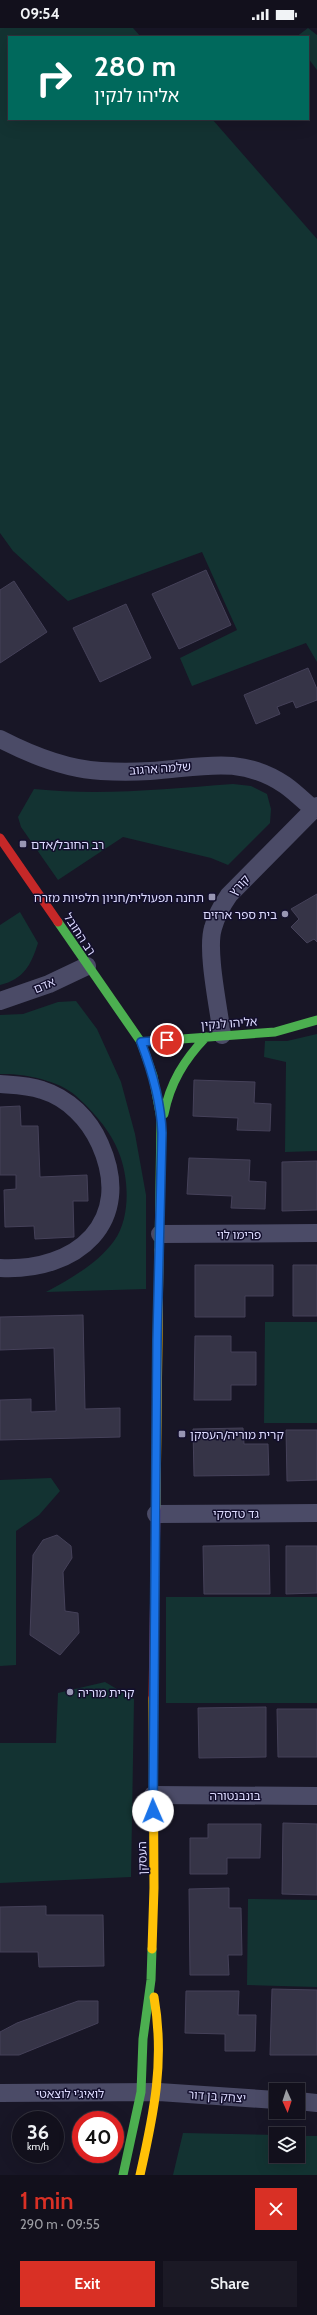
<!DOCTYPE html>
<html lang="en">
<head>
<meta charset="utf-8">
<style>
	:root { --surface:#12101c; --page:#1b1925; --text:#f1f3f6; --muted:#9c9da3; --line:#31303b; --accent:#d93025 }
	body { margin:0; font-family:Cabin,"Noto Sans Hebrew",sans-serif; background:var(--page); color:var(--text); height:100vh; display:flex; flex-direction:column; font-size:15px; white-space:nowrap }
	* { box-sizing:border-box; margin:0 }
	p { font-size:13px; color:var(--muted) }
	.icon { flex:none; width:22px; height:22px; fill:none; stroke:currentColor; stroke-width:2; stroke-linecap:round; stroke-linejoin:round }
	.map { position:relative; height:2147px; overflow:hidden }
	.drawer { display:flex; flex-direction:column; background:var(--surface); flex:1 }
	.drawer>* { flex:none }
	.banner { position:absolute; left:8px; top:8px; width:301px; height:84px; border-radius:0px; box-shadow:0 4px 16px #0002,0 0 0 1px var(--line); background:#00695c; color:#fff; overflow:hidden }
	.needle { width:26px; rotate:177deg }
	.buttons { position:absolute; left:269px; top:2055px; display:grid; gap:8px }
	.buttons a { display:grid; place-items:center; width:36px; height:36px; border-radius:0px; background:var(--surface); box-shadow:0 4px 16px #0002,0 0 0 1px var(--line); font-size:20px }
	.speed { position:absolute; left:12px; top:2083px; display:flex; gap:8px; font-size:20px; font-weight:700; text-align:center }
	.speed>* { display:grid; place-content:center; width:52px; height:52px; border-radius:50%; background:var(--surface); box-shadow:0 4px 16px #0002,0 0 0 1px var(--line); line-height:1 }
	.speed small { font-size:10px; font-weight:400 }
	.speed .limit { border:6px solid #d22; background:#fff; color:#111 }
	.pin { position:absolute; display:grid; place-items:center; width:34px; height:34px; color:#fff; margin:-17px; border:2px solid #fff; border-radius:50%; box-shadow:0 1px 4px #0007 }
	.me { position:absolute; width:44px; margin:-22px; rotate:359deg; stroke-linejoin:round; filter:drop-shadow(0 0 3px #0008) }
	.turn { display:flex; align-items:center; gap:14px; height:84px; padding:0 20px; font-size:18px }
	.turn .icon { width:52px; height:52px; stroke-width:2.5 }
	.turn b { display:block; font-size:28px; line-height:34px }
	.round { display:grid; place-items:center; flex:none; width:42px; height:42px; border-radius:0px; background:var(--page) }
	.summary { display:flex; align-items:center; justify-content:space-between; height:68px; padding:0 20px }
	h1 { font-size:24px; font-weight:600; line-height:30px; color:var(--accent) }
	.button { display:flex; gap:8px; margin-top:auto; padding:8px 20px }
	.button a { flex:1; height:46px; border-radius:0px; background:var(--accent); color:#fff; font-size:16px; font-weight:600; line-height:46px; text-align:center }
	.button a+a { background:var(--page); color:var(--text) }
	.status { display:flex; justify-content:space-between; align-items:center; height:28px; padding:0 20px; background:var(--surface); direction:ltr }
	.status svg { height:11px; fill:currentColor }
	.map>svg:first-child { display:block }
</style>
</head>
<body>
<div class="status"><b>09:54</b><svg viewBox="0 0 49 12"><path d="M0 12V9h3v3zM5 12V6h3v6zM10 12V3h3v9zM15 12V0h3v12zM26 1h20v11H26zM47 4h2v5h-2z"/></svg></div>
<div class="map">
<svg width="317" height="2147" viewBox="0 0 317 2147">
	<rect width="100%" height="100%" fill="#181626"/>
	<path fill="#133332" d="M 0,0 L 133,0 L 141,9 L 9,9 L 9,91 L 212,91 L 317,211 L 317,634 L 306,615 L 192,658 L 180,630 L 237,602 L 202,524 L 68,573 L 13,523 L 0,505 Z
		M 308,0 L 317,7 L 317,42 L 308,30 L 308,9 L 296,9 Z
		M 233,756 L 251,758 L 267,766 L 271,781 L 270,795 L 228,837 L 211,830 L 123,809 L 58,852 L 21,799 L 18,789 L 34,761 C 101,768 166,761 233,756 Z
		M 20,884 L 38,915 C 31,937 24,951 0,957 L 0,897 Z
		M 76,973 L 97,1001 L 121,1054 L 135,1106 L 146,1167 L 146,1261 L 46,1264 C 70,1251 97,1236 114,1213 C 131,1190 129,1150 119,1125 C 111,1103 92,1082 75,1067 C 58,1052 22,1045 0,1046 L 0,987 L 23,986 L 58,974 Z
		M 317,1006 L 317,1123 L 285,1124 L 286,1034 L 264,1029 L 265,1013 L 287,1013 Z
		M 265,1294 L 317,1294 L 317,1395 L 264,1395 Z
		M 51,1450 L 60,1463 L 39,1487 L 16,1503 L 16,1637 L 0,1638 L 0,1452 Z
		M 166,1569 L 317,1569 L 317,1675 L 166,1675 Z
		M 105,1654 L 134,1671 L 131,1849 L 0,1855 L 0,1715 L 56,1715 L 58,1665 Z
		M 248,1871 L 317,1872 L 317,1959 L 247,1957 Z
		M 183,2105 L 276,2107 L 276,2128 L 298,2128 L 298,2108 L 317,2108 L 317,2147 L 173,2147 Z"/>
	<path fill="#363447" stroke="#454159" d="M 206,542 L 231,597 L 179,621 L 152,566 Z
		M 14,553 L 47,604 L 0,635 L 0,562 Z
		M 126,576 L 151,630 L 100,654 L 73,600 Z
		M 308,640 L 317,661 L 317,672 L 296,680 L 293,673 L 277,679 L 280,686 L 256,696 L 244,667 Z
		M 317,866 L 317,914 L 314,911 L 307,915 L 291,899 L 299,891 L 291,881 Z
		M 194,1052 L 255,1054 L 254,1075 L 271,1076 L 270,1103 L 237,1102 L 238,1090 L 193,1088 Z
		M 20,1078 L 21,1098 L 38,1098 L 40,1149 L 87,1147 L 88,1173 L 73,1173 L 74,1209 L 35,1211 L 34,1198 L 5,1199 L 4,1162 L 16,1161 L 16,1147 L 0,1147 L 0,1079 Z
		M 189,1130 L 250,1132 L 249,1153 L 266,1154 L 265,1181 L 231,1180 L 232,1168 L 187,1166 Z
		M 317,1133 L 317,1182 L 282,1183 L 282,1134 Z
		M 195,1237 L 273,1237 L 273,1268 L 245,1268 L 245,1289 L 195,1289 Z
		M 293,1237 L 317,1237 L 317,1288 L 293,1288 Z
		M 83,1287 L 85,1381 L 120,1380 L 120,1409 L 0,1412 L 0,1372 L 31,1371 L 31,1384 L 56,1383 L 54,1320 L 0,1322 L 0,1289 Z
		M 195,1308 L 231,1308 L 231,1324 L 256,1324 L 256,1357 L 231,1357 L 231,1372 L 194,1372 Z
		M 243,1400 L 244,1416 L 268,1416 L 269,1447 L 194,1448 L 193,1401 Z
		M 286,1402 L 317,1402 L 317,1452 L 287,1453 Z
		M 57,1507 L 71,1518 L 72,1530 L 63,1544 L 65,1583 L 78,1585 L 79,1605 L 60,1627 L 30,1607 L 33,1527 L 43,1512 Z
		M 269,1517 L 270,1566 L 204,1566 L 203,1518 Z
		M 286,1518 L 317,1518 L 317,1565 L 286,1566 Z
		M 266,1679 L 266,1729 L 199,1730 L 198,1680 Z
		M 277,1681 L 317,1681 L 317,1729 L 278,1729 Z
		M 283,1795 L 317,1796 L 317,1867 L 282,1866 Z
		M 208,1796 L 261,1796 L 260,1830 L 227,1830 L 227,1846 L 190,1846 L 190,1810 L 208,1810 Z
		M 229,1860 L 229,1880 L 241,1880 L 242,1927 L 228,1927 L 229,1947 L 190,1947 L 189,1861 Z
		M 46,1878 L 46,1887 L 103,1887 L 104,1938 L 39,1939 L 38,1924 L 0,1924 L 0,1879 Z
		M 272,1961 L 317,1962 L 317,2027 L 270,2027 Z
		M 186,1963 L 239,1963 L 238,1987 L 256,1987 L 255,2023 L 225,2023 L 225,2006 L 185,2005 Z
		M 78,1973 L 98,1973 L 98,1995 L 19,2027 L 0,2027 L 0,2004 L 17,1995 Z"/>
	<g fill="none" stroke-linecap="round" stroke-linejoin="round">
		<path stroke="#4b4b67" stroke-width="18" d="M 0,711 C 31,727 65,741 101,743 C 117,744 134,744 150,743 C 200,740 239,726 285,757 C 295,764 304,773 313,781
			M 0,973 L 49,956 L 87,938
			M 222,1007 C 219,982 206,922 213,900 C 216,889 222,877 229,867 L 317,778
			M 0,1056 C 14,1057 28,1057 42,1062 C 68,1070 89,1091 100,1116 C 135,1194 77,1244 0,1240
			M 160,1206 L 317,1205
			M 156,1486 L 317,1485
			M 153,1767 L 317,1768
			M 0,2065 L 159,2064 L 276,2072
			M 298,2073 L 317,2075"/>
		<path stroke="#4caf50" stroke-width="9" d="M 58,894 L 141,1014 L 153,1048 L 161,1091 L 159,1222
			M 141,1014 L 275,1004 L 317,992
			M 164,1086 C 170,1055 184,1032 206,1009
			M 123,2147 L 141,2064 L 143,2011 L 151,1952 L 152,1921"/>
		<path stroke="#ffc107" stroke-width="9" d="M 156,1480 L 159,1222
			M 152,1921 L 154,1860 L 153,1670
			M 140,2147 C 154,2085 165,2033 154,1969"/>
		<path stroke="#c62828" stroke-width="9" d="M 0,810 L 58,894
			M 153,1670 L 156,1480"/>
	</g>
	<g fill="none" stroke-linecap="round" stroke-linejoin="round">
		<g stroke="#114b97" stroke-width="10">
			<path id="route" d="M 153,1783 L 157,1311 L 162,1105 C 161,1073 152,1043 141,1014 L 167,1012"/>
		</g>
		<use href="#route" stroke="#1a73e8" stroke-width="7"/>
	</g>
	<g fill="#9896b3" stroke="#130f2d" stroke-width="1.5">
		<rect x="19" y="812" width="8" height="8" rx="2"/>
		<rect x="208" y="865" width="8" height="8" rx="2"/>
		<circle cx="285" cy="886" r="4"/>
		<rect x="178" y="1402" width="8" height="8" rx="2"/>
		<circle cx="70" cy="1664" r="4"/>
	</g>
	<g text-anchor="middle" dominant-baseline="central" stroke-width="3" stroke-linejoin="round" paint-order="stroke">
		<g font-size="12" fill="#dddbff" stroke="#130f2d">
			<text transform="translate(160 740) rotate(-4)">שלמה ארגוב</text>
			<text transform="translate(239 857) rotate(-47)">קורץ</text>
			<text transform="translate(80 906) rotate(57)">רב החובל</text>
			<text transform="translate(44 957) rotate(-23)">אדם</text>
			<text transform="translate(229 995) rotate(-4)">אליהו לנקין</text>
			<text x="239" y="1206">פרימו לוי</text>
			<text x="236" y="1485">גד טדסקי</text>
			<text x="235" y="1767">בונבנטורה</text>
			<text transform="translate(142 1830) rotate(-91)">העסקן</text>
			<text x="70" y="2065">לואיג'י לוצאטי</text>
			<text transform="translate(217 2068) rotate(4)">יצחק בן דור</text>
		</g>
		<g font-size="12" fill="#dddbff" stroke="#130f2d" text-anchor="start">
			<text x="31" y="816">רב החובל/אדם</text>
			<text x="204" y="869" text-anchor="end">תחנה תפעולית/חניון תלפיות מזרח</text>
			<text x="277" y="886" text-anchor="end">בית ספר ארזים</text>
			<text x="190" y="1406">קרית מוריה/העסקן</text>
			<text x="78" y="1664">קרית מוריה</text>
		</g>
	</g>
</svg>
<div class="buttons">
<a><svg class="needle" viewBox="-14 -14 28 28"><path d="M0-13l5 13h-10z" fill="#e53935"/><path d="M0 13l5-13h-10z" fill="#9c9da3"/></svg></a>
<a><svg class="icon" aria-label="layers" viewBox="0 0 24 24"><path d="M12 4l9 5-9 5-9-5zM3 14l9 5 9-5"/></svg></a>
</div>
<div class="speed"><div>36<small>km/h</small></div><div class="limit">40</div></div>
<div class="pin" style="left:167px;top:1012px;background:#d93025"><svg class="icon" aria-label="arrive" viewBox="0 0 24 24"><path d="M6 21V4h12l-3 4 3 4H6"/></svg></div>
<svg class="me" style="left:153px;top:1783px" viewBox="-20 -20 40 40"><circle r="19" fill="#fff"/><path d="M0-13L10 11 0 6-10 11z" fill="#1a73e8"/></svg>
<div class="banner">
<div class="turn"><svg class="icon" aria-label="right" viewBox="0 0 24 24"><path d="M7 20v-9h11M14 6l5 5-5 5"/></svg><div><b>280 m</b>אליהו לנקין</div></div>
</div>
</div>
<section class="drawer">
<div class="summary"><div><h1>1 min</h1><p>290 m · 09:55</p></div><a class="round" style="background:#d93025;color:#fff"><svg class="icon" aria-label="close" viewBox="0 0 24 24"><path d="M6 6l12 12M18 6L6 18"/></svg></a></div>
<div class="button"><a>Exit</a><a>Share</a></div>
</section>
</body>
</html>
